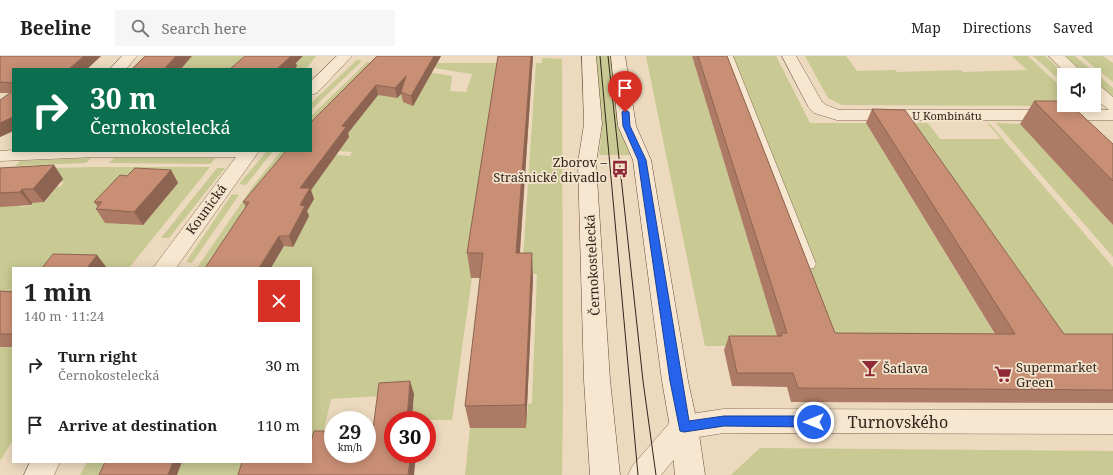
<!DOCTYPE html>
<html lang="en">
<head>
<meta charset="utf-8">
<style>
	:root { --surface:#fff; --page:#f6f6f6; --text:#222; --muted:#767676; --line:#e0e0e0 }
	body { margin:0; font-family:"Noto Serif",serif; background:var(--page); color:var(--text); height:100vh; display:flex; flex-direction:column; font-size:15px; white-space:nowrap }
	* { box-sizing:border-box; margin:0 }
	p { font-size:13px; color:var(--muted) }
	.icon { flex:none; width:22px; height:22px; fill:none; stroke:currentColor; stroke-width:2; stroke-linecap:round; stroke-linejoin:round }
	.map { position:relative; flex:1; overflow:hidden }
	.sheet { position:absolute; left:12px; top:211px; width:300px; height:196px; display:flex; flex-direction:column; background:var(--surface); border-radius:0px; box-shadow:0 2px 10px #0003 }
	.sheet>* { flex:none }
	.hud { position:absolute; left:12px; top:12px; width:300px; height:84px; border-radius:0px; box-shadow:0 2px 10px #0003; background:#0b6e4f; color:#fff; overflow:hidden }
	.buttons { position:absolute; left:1057px; top:12px; display:grid; gap:8px }
	.buttons a { display:grid; place-items:center; width:44px; height:44px; border-radius:0px; background:var(--surface); box-shadow:0 2px 10px #0003; font-size:20px }
	.speed { position:absolute; left:324px; top:355px; display:flex; gap:8px; font-size:20px; font-weight:700; text-align:center }
	.speed>* { display:grid; place-content:center; width:52px; height:52px; border-radius:50%; background:var(--surface); box-shadow:0 2px 10px #0003; line-height:1 }
	.speed small { font-size:10px; font-weight:400 }
	.speed .limit { border:6px solid #d22; background:#fff; color:#111 }
	.pin { position:absolute; display:grid; place-items:center; width:34px; height:34px; color:#fff; margin:-41px -17px; border-radius:50% 50% 50% 0; rotate:-45deg; box-shadow:0 0 4px #0007 }
	.pin .icon { rotate:45deg }
	.me { position:absolute; width:44px; margin:-22px; rotate:270deg; stroke-linejoin:round; filter:drop-shadow(0 0 3px #0008) }
	.turn { display:flex; align-items:center; gap:14px; height:84px; padding:0 12px; font-size:18px }
	.turn .icon { width:52px; height:52px; stroke-width:2.5 }
	.turn b { display:block; font-size:28px; line-height:34px }
	.round { display:grid; place-items:center; flex:none; width:42px; height:42px; border-radius:0px; background:var(--page) }
	.overview { display:flex; align-items:center; justify-content:space-between; height:68px; padding:0 12px }
	h1 { font-size:24px; font-weight:700; line-height:30px }
	ul { padding:0; list-style:none }
	li { display:flex; align-items:center; gap:12px; height:60px; padding:0 12px }
	li div { flex:1 }
	li b { display:block; font-size:15px }
	li em { font-style:normal }
	header { display:flex; align-items:center; gap:24px; box-sizing:border-box; height:56px; padding:0 20px; background:var(--surface); border-bottom:1px solid var(--line) }
	header strong { font-size:19px }
	nav { display:flex; gap:22px; margin-inline-start:auto; font-size:14px }
	.search { width:280px; height:36px; background:var(--page); display:flex; align-items:center; gap:10px; box-sizing:border-box; padding:0 14px; border-radius:0px; color:var(--muted); font-size:15px }
	.map>svg:first-child { display:block }
</style>
</head>
<body>
<header>
<strong>Beeline</strong>
<div class="search"><svg class="icon" aria-label="search" viewBox="0 0 24 24"><circle cx="10" cy="10" r="6"/><path d="M15 15l6 6"/></svg>Search here</div>
<nav><a>Map</a><a>Directions</a><a>Saved</a></nav>
</header>
<div class="map">
<svg width="1113" height="419" viewBox="0 0 1113 419">
	<rect width="100%" height="100%" fill="#ecd9be"/>
	<path fill="#c8c993" d="M 178,0 L 272,0 L 249,13 L 180,13 Z
		M 303,0 L 316,0 L 306,13 L 295,13 L 294,10 Z
		M 596,0 L 613,0 L 622,72 L 630,99 L 599,99 L 602,73 Z
		M 646,0 L 692,0 L 780,290 L 705,290 Z
		M 720,0 L 776,0 L 810,67 L 866,67 L 1003,292 L 828,291 Z
		M 805,0 L 846,0 L 857,15 L 895,14 L 897,16 L 961,14 L 963,16 L 1027,14 L 1012,0 L 1028,0 L 1064,34 L 1064,49 L 1082,50 L 842,49 L 828,42 Z
		M 1033,0 L 1045,0 L 1066,19 L 1064,19 L 1064,28 Z
		M 1063,0 L 1075,0 L 1113,32 L 1113,43 L 1094,26 L 1094,19 L 1085,19 Z
		M 1081,0 L 1103,0 L 1113,7 L 1113,26 Z
		M 542,2 L 562,3 L 563,343 L 562,419 L 465,419 L 470,372 L 526,372 L 528,348 L 532,347 L 537,218 L 522,218 L 536,7 L 542,7 Z
		M 357,4 L 362,5 L 311,54 L 311,47 Z
		M 367,6 L 452,20 L 450,35 L 466,36 L 472,18 L 434,12 L 437,7 L 502,7 L 452,364 L 412,364 L 414,338 L 331,343 L 317,403 L 311,403 L 311,212 L 271,212 L 297,168 L 304,160 L 314,143 L 218,212 L 197,212 L 253,130 L 281,95 L 298,95 L 319,121 L 336,99 L 350,100 L 352,96 L 339,95 L 349,81 L 311,80 L 311,60 Z
		M 899,67 L 928,67 L 940,83 L 1001,83 L 987,67 L 990,68 L 1113,211 L 1113,292 L 1051,292 Z
		M 996,67 L 1020,68 L 1113,169 L 1113,201 Z
		M 267,95 L 273,95 L 246,129 L 239,128 Z
		M 91,102 L 86,107 L 15,110 L 20,105 Z
		M 114,102 L 215,102 L 211,108 L 109,107 Z
		M 99,111 L 210,111 L 129,212 L 13,212 L 13,249 L 0,249 L 0,148 L 22,147 L 20,151 L 30,150 L 32,147 L 45,146 L 57,131 L 61,130 L 64,126 L 60,126 L 43,112 Z
		M 217,112 L 225,112 L 169,182 L 161,182 Z
		M 232,138 L 239,139 L 192,207 L 186,206 Z
		M 0,291 L 13,291 L 13,384 L 0,405 Z
		M 760,392 L 1113,395 L 1113,419 L 731,419 Z
		M 87,406 L 116,406 L 110,419 L 80,419 Z
		M 182,406 L 281,406 L 251,419 L 177,419 Z"/>
	<g fill="none" stroke-linecap="round" stroke-linejoin="round">
		<g stroke="#836a58" stroke-width="1">
			<path id="lane" d="M 723,0 L 733,0 L 816,208 L 814,212 L 809,213 L 804,212 L 802,208 Z"/>
		</g>
		<g stroke="#836a58" stroke-width="1">
			<path id="street" d="M 122,0 L 137,0 L 126,13 L 110,13 Z
				M 337,0 L 352,0 L 317,37 L 311,39 L 311,25 Z
				M 782,0 L 796,0 L 822,46 L 826,49 L 839,54 L 1109,54 L 1094,42 L 1094,28 L 1100,30 L 1113,41 L 1113,64 L 837,64 L 814,57 L 809,52 Z
				M 1049,0 L 1065,0 L 1085,19 L 1068,19 Z
				M 0,95 L 13,94 L 259,95 L 176,212 L 153,212 L 236,101 L 97,101 L 0,105 Z
				M 724,353 L 1113,354 L 1113,378 L 724,377 L 692,382 L 661,419 L 628,419 L 633,409 L 674,362 L 684,359 Z
				M 30,406 L 60,406 L 54,419 L 24,419 Z"/>
		</g>
		<g stroke="#654b3b" stroke-width="1">
			<path id="secondary" d="M 582,0 L 596,0 L 602,68 L 596,107 L 610,324 L 620,419 L 590,419 L 584,324 L 578,107 L 584,68 Z
				M 611,0 L 625,0 L 636,70 L 651,104 L 688,325 L 698,371 L 705,419 L 675,419 L 670,371 L 662,325 L 633,104 L 618,70 Z"/>
		</g>
		<use href="#lane" fill="#f7e7d0" fill-rule="evenodd"/>
		<use href="#street" fill="#f7e7d0" fill-rule="evenodd"/>
		<use href="#secondary" fill="#f7e7d0" fill-rule="evenodd"/>
		<path stroke="#33241c" stroke-width="1" d="M 600,0 L 638,419
			M 608,0 L 643,325 L 656,419"/>
	</g>
	<path fill="#ad7b65" d="M 0,0 L 101,0 L 87,13 L 13,13 L 13,75 L 0,81 L 10,37 L 0,37 Z
		M 377,0 L 441,0 L 413,50 L 403,46 L 401,38 L 397,42 L 378,39 L 348,77 L 349,81 L 311,134 L 314,143 L 307,155 L 309,160 L 293,191 L 284,190 L 246,151 L 243,146 Z
		M 498,0 L 533,0 L 520,197 L 533,221 L 526,372 L 470,372 L 465,350 L 481,222 L 471,222 L 467,197 Z
		M 692,0 L 727,0 L 835,277 L 995,278 L 866,67 L 872,53 L 1064,278 L 1113,278 L 1113,347 L 791,346 L 787,331 L 732,330 L 724,294 L 729,280 L 777,280 Z
		M 1034,45 L 1113,88 L 1113,169 L 1020,68 Z
		M 54,109 L 63,123 L 44,146 L 32,147 L 31,149 L 0,151 L 0,112 Z
		M 171,114 L 178,127 L 143,169 L 105,167 L 96,153 L 98,151 L 94,146 L 127,120 Z
		M 0,235 L 13,236 L 13,291 L 0,291 Z"/>
	<path fill="#8d6452" d="M 84,0 L 101,0 L 87,13 L 69,13 Z
		M 176,0 L 192,0 L 181,13 L 164,13 Z
		M 290,0 L 303,0 L 296,7 L 297,10 L 295,13 L 277,13 Z
		M 434,0 L 441,0 L 413,50 L 411,40 Z
		M 531,0 L 533,0 L 518,221 L 516,197 Z
		M 406,20 L 401,36 L 401,38 L 397,42 L 395,32 Z
		M 376,29 L 378,39 L 348,77 L 349,81 L 311,134 L 314,143 L 307,155 L 309,160 L 293,191 L 289,180 L 300,149 L 300,132 L 342,70 Z
		M 13,61 L 13,75 L 0,81 L 0,67 Z
		M 54,109 L 63,123 L 44,146 L 33,133 Z
		M 171,114 L 178,127 L 143,169 L 134,156 Z
		M 22,133 L 32,147 L 31,149 L 20,136 Z
		M 279,180 L 284,190 L 271,212 L 259,212 Z
		M 532,197 L 533,221 L 526,372 L 525,349 Z
		M 97,199 L 107,212 L 87,212 Z
		M 410,325 L 414,338 L 412,364 L 407,364 Z
		M 411,398 L 416,398 L 414,419 L 408,419 Z
		M 173,406 L 182,406 L 177,419 L 168,419 Z"/>
	<path fill="#c98f75" stroke="#8d6452" d="M 0,0 L 84,0 L 69,13 L 13,13 L 13,27 L 0,26 Z
		M 145,0 L 176,0 L 164,13 L 132,13 Z
		M 245,0 L 291,0 L 277,13 L 230,13 Z
		M 377,0 L 434,0 L 411,40 L 401,36 L 406,20 L 395,32 L 376,29 L 342,70 L 346,71 L 300,132 L 310,132 L 300,149 L 305,150 L 289,180 L 279,180 L 259,212 L 205,212 L 249,146 L 243,146 L 286,95 L 311,95 L 311,66 Z
		M 498,0 L 531,0 L 516,197 L 532,197 L 525,349 L 465,350 L 483,197 L 467,197 Z
		M 698,0 L 727,0 L 835,277 L 1015,278 L 872,53 L 905,54 L 1064,278 L 1113,278 L 1113,334 L 798,332 L 793,317 L 737,317 L 729,280 L 782,280 L 781,277 L 787,277 Z
		M 13,35 L 13,61 L 0,67 L 0,44 Z
		M 1034,45 L 1064,45 L 1064,49 L 1071,49 L 1113,88 L 1113,125 Z
		M 54,109 L 33,133 L 22,133 L 20,136 L 0,137 L 0,112 Z
		M 135,112 L 171,114 L 134,156 L 96,153 L 102,146 L 94,146 L 120,119 L 127,120 Z
		M 53,198 L 97,199 L 87,212 L 42,212 Z
		M 0,235 L 13,236 L 13,278 L 0,278 Z
		M 410,325 L 407,364 L 393,364 L 393,398 L 411,398 L 408,419 L 238,419 L 242,406 L 311,406 L 311,386 L 314,375 L 333,375 L 333,398 L 367,398 L 367,373 L 373,373 L 379,327 Z
		M 105,406 L 173,406 L 168,419 L 99,419 Z"/>
	<path fill="#2563eb" stroke="#184099" d="M 625,54 L 629,56 L 630,70 L 646,104 L 689,365 L 724,360 L 814,360 L 818,362 L 819,366 L 818,369 L 814,371 L 724,370 L 684,376 L 680,375 L 670,325 L 638,104 L 623,70 L 622,56 Z"/>
	<defs>
		<g id="bus-bare" transform="scale(1.38)"><path d="M-5-6H5V4H4V6H2V4H-2V6H-4V4H-5ZM-3.5-4V0h7V-4ZM-3.5 1.2v1.5H-2V1.2ZM2 1.2v1.5H3.5V1.2Z" fill="#902a36" stroke="#f3e4cd" stroke-width="2.5" paint-order="stroke"/></g>
		<g id="bar-bare" transform="scale(1.38)"><path d="M-6-5H6L.8 .8V4.5H3.5V6h-7V4.5H-.8V.8Z" fill="#902a36" stroke="#f3e4cd" stroke-width="2.5" paint-order="stroke"/></g>
		<g id="supermarket-bare" transform="scale(1.38)"><path d="M-6-5.5h2.5l.6 2H6L4.5 2H-2.5L-4.4-4H-6ZM-1.5 3.2a1.3 1.3 0 1 0 .1 0ZM3 3.2a1.3 1.3 0 1 0 .1 0Z" fill="#902a36" stroke="#f3e4cd" stroke-width="2.5" paint-order="stroke"/></g>
	</defs>
	<g fill-rule="evenodd">
		<use href="#bus-bare" x="620" y="113"/>
		<use href="#bar-bare" x="870" y="312"/>
		<use href="#supermarket-bare" x="1003" y="318"/>
	</g>
	<g text-anchor="middle" dominant-baseline="central" stroke-width="3.5" stroke-linejoin="round" paint-order="stroke">
		<g font-size="11" fill="#33241c" stroke="#f3e4cd">
			<text x="947" y="59">U Kombinátu</text>
		</g>
		<g font-size="13" fill="#33241c" stroke="#f3e4cd" text-anchor="start">
			<text x="607" y="106" text-anchor="end">Zborov –<tspan x="607" dy="15">Strašnické divadlo</tspan></text>
			<text x="1016" y="311">Supermarket<tspan x="1016" dy="15">Green</tspan></text>
			<text x="883" y="312">Šatlava</text>
		</g>
		<g font-size="13" fill="#33241c" stroke="#f3e4cd">
			<text transform="translate(206 153) rotate(-54)">Kounická</text>
			<text transform="translate(592 209) rotate(-93)">Černokostelecká</text>
		</g>
		<g font-size="16" fill="#33241c" stroke="#f3e4cd">
			<text x="898" y="366">Turnovského</text>
		</g>
	</g>
</svg>
<div class="buttons">
<a><svg class="icon" aria-label="sound" viewBox="0 0 24 24"><path d="M4 9h4l5-4v14l-5-4H4zM17 9q2 3 0 6"/></svg></a>
</div>
<div class="speed"><div>29<small>km/h</small></div><div class="limit">30</div></div>
<div class="pin" style="left:625px;top:56px;background:#d93025"><svg class="icon" aria-label="arrive" viewBox="0 0 24 24"><path d="M6 21V4h12l-3 4 3 4H6"/></svg></div>
<svg class="me" style="left:814px;top:366px" viewBox="-20 -20 40 40"><circle r="17" fill="#2563eb" stroke="#fff" stroke-width="3"/><path d="M0-11L8 9 0 5-8 9z" fill="#fff"/></svg>
<div class="hud">
<div class="turn"><svg class="icon" aria-label="right" viewBox="0 0 24 24"><path d="M7 20v-9h11M14 6l5 5-5 5"/></svg><div><b>30 m</b>Černokostelecká</div></div>
</div>
<section class="sheet">
<div class="overview"><div><h1>1 min</h1><p>140 m · 11:24</p></div><a class="round" style="background:#d93025;color:#fff"><svg class="icon" aria-label="close" viewBox="0 0 24 24"><path d="M6 6l12 12M18 6L6 18"/></svg></a></div>
<ul>
<li><svg class="icon" aria-label="right" viewBox="0 0 24 24"><path d="M7 20v-9h11M14 6l5 5-5 5"/></svg><div><b>Turn right</b><p>Černokostelecká</p></div><em>30 m</em></li>
<li><svg class="icon" aria-label="arrive" viewBox="0 0 24 24"><path d="M6 21V4h12l-3 4 3 4H6"/></svg><div><b>Arrive at destination</b></div><em>110 m</em></li>
</ul>
</section>
</div>
</body>
</html>
